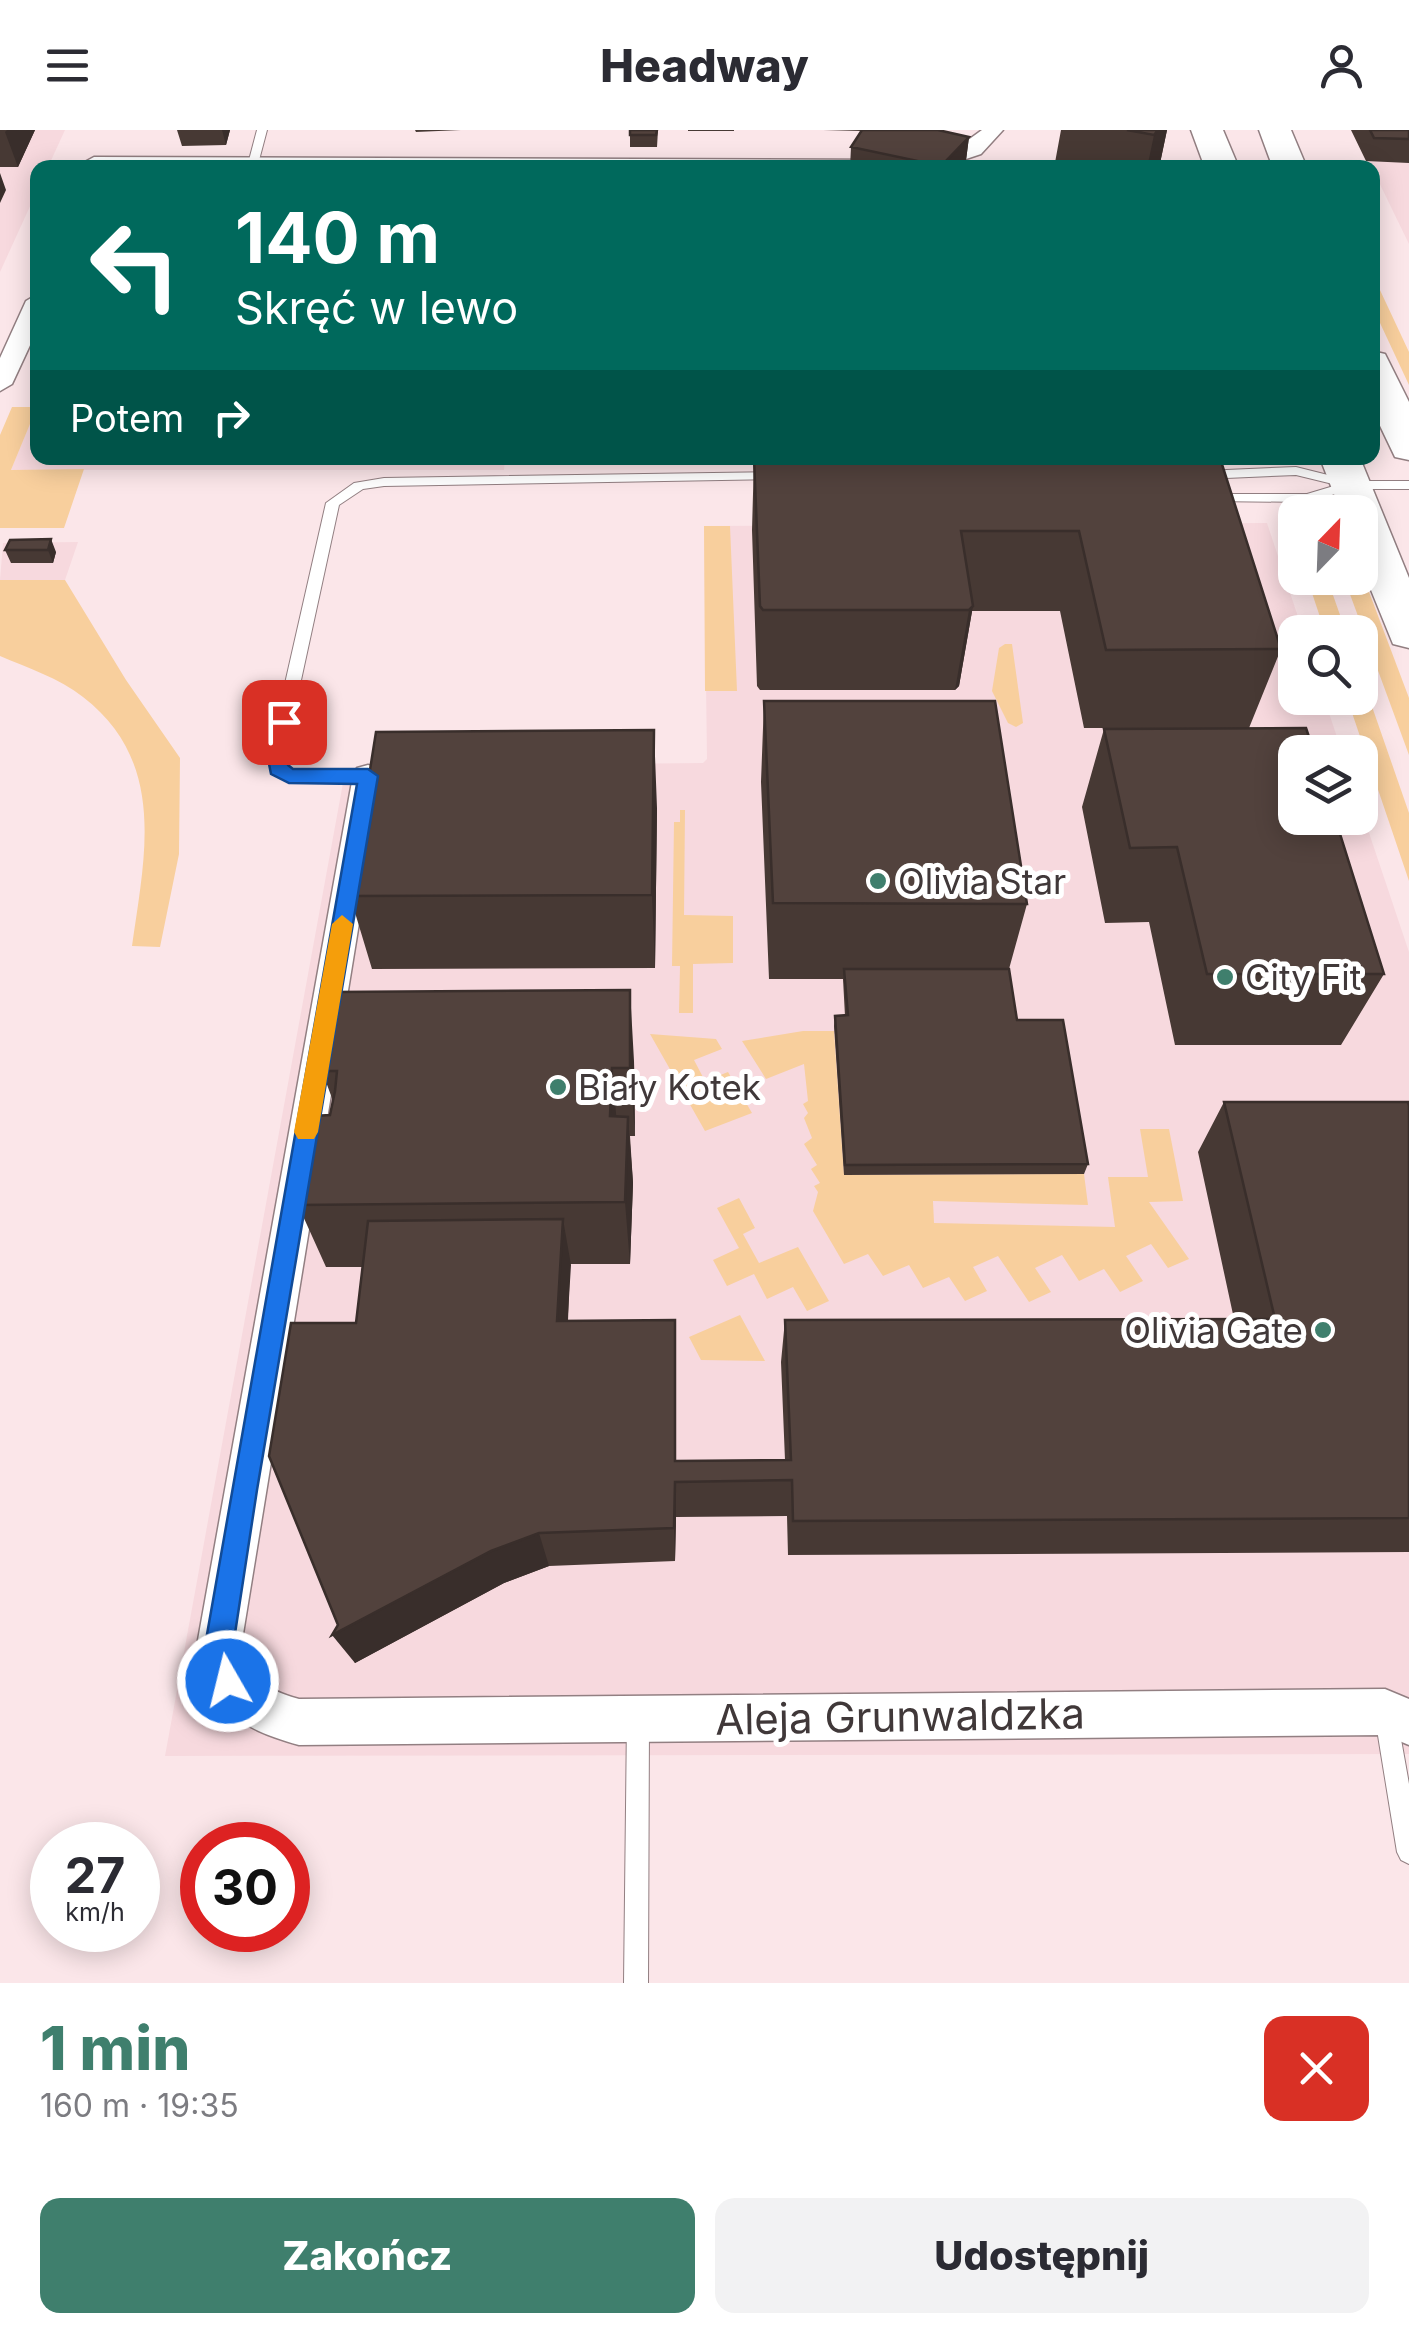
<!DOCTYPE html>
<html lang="pl">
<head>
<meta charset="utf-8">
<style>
	:root { --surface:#fff; --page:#f2f2f3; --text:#2b2b33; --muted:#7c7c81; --accent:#3f7f6d }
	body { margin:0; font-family:Inter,sans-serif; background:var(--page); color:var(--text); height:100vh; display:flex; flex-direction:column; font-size:38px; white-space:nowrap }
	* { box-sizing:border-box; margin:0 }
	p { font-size:32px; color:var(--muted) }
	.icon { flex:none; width:55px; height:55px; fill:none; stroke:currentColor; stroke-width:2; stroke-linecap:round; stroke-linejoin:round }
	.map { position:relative; height:1853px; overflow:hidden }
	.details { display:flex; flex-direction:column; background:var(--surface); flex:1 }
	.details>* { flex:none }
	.hud { position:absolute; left:30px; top:30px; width:1350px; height:305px; border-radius:20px; box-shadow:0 5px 25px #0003; background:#00695c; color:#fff; overflow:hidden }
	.needle { width:65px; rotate:23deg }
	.buttons { position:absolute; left:1278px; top:365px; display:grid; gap:20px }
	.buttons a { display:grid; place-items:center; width:100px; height:100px; border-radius:20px; background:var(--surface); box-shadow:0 5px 25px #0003; font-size:50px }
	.speed { position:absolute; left:30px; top:1692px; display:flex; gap:20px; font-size:50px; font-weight:700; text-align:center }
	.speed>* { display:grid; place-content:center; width:130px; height:130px; border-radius:50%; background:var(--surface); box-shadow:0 5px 25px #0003; line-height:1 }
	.speed small { font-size:25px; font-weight:400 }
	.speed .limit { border:15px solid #d22; background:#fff; color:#111 }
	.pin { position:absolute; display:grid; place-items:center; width:85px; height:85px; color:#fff; margin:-42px; border-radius:20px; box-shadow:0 5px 15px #0006 }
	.me { position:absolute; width:110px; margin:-55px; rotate:352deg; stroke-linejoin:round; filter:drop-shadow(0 0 8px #0008) }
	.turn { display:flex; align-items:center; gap:35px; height:210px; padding:0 40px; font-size:45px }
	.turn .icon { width:130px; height:130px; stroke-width:2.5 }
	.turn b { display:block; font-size:70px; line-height:85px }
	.then { display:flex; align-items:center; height:95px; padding:0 40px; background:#0003; gap:20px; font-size:38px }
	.round { display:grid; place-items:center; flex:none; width:105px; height:105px; border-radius:20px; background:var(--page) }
	.headline { display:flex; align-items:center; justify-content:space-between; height:170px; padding:0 40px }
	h1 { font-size:60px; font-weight:800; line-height:75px; color:var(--accent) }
	.action { display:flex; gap:20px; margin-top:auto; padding:20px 40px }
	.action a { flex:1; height:115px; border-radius:20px; background:var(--accent); color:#fff; font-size:40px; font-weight:800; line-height:115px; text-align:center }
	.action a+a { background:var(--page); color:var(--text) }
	header { display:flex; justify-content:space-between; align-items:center; height:130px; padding:0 40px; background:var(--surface); font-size:45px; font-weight:800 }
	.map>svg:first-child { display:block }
</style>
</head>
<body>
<header><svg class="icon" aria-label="menu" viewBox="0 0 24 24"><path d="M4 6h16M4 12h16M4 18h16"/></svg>Headway<svg class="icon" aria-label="person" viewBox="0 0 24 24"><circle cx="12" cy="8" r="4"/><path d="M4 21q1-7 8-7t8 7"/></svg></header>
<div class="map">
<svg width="1409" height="1853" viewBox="0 0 1409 1853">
	<rect width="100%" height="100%" fill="#fbe6e9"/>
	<path fill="#f7d9de" d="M 0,0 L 65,0 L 48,37 L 38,38 L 37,61 L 0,142 Z
		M 1351,0 L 1409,0 L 1409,114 L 1372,38 Z
		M 37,276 L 38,328 L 505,328 L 504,340 L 11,340 Z
		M 1267,393 L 1303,502 L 1295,502 L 1295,568 L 1324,568 L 1342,622 L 1295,622 L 1295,688 L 1360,688 L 1360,676 L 1409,822 L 1409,1624 L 165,1626 L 345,642 L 392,636 L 703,633 L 707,629 L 704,396 Z
		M 78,412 L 65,450 L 0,450 L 3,413 Z"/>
	<path fill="#f8cf9d" d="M 1372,143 L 1409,222 L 1409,255 L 1373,178 Z
		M 12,277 L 37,277 L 11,340 L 84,339 L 64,398 L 0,398 L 0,305 Z
		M 704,396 L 730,396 L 737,561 L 705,561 Z
		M 1360,438 L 1409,568 L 1409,625 L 1344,448 L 1360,448 Z
		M 1307,448 L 1327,448 L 1346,502 L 1325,502 Z
		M 0,450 L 65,450 L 126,550 L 180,628 L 179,724 L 160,817 L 132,816 C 145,725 167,632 83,567 C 59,548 28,538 0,526 Z
		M 1005,514 L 1012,514 L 1023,593 L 1016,597 L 1008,593 L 992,561 L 999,518 Z
		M 1360,542 L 1409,683 L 1409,751 L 1347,568 L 1360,568 Z
		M 680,680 L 685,680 L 684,785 L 733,786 L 733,833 L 693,834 L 693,883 L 679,883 L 680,836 L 672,836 L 674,692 L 680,692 Z
		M 803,901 L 834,901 L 844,1045 L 1084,1044 L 1088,1075 L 933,1071 L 934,1093 L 1115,1097 L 1108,1047 L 1148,1047 L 1140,999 L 1169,999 L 1183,1071 L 1149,1072 L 1189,1129 L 1168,1138 L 1151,1114 L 1126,1126 L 1143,1151 L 1120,1162 L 1104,1139 L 1079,1151 L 1062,1125 L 1035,1138 L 1051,1162 L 1029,1172 L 998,1126 L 973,1137 L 987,1161 L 965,1171 L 949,1147 L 923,1158 L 909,1135 L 883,1146 L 868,1124 L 844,1134 L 813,1081 L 818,1062 L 814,1056 L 820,1053 L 811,1039 L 817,1035 L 804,1014 L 812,1008 L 804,988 L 808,983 L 803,974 L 808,971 L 804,934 L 766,949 L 742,911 Z
		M 650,904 L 716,909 L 722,919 L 694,930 L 705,951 L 728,942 L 752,983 L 705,1001 Z
		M 739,1068 L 755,1098 L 743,1104 L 759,1133 L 798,1117 L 829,1171 L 807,1181 L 793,1157 L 767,1169 L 754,1144 L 727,1156 L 713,1130 L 739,1118 L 717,1078 Z
		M 740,1185 L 765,1231 L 701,1230 L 689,1207 Z"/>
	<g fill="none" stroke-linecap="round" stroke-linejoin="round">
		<g stroke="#927f82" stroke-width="2">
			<path id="lane" d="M 257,0 L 267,0 L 258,34 L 253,37 L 248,34 Z
				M 1296,337 L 1352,351 L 1409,351 L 1409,359 L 1353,359 L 1307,372 L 1211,371 L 1204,367 L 1206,364 L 1307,364 L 1337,355 L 1296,345 L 1226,348 L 1205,353 L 1198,349 L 1226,340 Z
				M 778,342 L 783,343 L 783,349 L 384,356 L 363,359 L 339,375 L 285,624 L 285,636 L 292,640 L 368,640 L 376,646 L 368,652 L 289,652 L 273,643 L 269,624 L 326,373 L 354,353 L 384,348 Z
				M 1386,1576 L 1394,1579 L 1397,1587 L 1409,1654 L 1409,1734 L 1401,1730 L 1397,1722 L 1375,1587 L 1378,1579 Z
				M 638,1578 L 646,1581 L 649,1589 L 648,1853 L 624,1853 L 627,1589 L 630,1581 Z"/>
		</g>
		<g stroke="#927f82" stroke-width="3">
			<path id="street" d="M 982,0 L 1003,0 L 981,24 L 939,38 L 86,38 L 83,33 L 94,27 L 889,30 L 953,21 Z
				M 38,164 L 38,198 L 12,254 L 0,261 L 0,228 L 26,171 Z
				M 368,635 L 379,638 L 383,646 L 242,1510 C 249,1546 264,1560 299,1569 L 1385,1559 L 1409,1569 L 1409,1615 L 1385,1605 L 299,1615 C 235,1597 210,1578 198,1510 L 353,646 L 357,638 Z"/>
		</g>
		<g stroke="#927f82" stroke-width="3">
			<path id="primary" d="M 1191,0 L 1223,0 L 1239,38 L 1205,38 Z
				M 1259,0 L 1291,0 L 1307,38 L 1273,38 Z
				M 1372,221 L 1385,224 L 1409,272 L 1409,330 L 1395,327 L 1372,279 Z
				M 1320,328 L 1360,328 L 1409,448 L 1409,518 L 1393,514 L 1360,433 L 1360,382 L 1341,382 Z"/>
		</g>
		<use href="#lane" fill="#fff" fill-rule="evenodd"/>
		<use href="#street" fill="#fff" fill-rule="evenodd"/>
		<use href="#primary" fill="#fff" fill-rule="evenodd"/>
	</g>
	<path fill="#473934" d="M 0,0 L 35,0 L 18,37 L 0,37 Z
		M 177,0 L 230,0 L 226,15 L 182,16 Z
		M 415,0 L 461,0 L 416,2 Z
		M 658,0 L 657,17 L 630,17 L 630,5 Z
		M 688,0 L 734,0 L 734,1 L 688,1 Z
		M 823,0 L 938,0 L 969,7 L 965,38 L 850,38 L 851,17 L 862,1 Z
		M 1061,0 L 1167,0 L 1159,38 L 1054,38 Z
		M 1351,0 L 1409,0 L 1409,33 L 1366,31 Z
		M 754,328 L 950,332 L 1160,328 L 1281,519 L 1249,598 L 1084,598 L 1060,481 L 972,481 L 959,556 L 955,560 L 760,560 L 757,556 L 752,400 Z
		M 10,410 L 56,422 L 53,433 L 11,433 L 5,420 Z
		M 764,571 L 1027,774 L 1009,839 L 1017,890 L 1088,1034 L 1084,1044 L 844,1045 L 834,896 L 835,886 L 845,886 L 843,849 L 769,849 L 761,652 Z
		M 1104,599 L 1384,844 L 1341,915 L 1175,915 L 1149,792 L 1105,793 L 1082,677 Z
		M 657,678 L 655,838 L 372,839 L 350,766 Z
		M 634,931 L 635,1006 L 630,1006 L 633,1053 L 630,1134 L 570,1134 L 568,1191 L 675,1190 L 676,1331 L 785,1330 L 781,1232 L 785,1190 L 1234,1189 L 1198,1022 L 1224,972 L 1409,976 L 1409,1422 L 788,1425 L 787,1386 L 676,1387 L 675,1431 L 549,1436 L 504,1453 L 355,1533 L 338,1495 L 356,1193 L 362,1137 L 326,1137 L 298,1075 L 330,985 L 333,971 L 322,941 Z"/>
	<path fill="#392e2b" d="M 7,0 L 35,0 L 18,37 L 5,2 Z
		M 222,0 L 230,0 L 226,15 Z
		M 1158,0 L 1167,0 L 1159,38 L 1147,38 L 1154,5 Z
		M 969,7 L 965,38 L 941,38 L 941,36 Z
		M 0,43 L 6,60 L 0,73 Z
		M 51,409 L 56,422 L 53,433 L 48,420 Z
		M 973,476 L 959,556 L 955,560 L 969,480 Z
		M 654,600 L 657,678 L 655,838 L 652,765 Z
		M 630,860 L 634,931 L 635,1006 L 630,938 Z
		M 612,938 L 618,1006 L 610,986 Z
		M 628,987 L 633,1053 L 630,1134 L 625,1072 Z
		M 563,1089 L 571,1135 L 565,1233 L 557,1191 Z
		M 675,1190 L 676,1233 L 676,1352 L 675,1331 Z
		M 675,1352 L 676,1387 L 675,1431 L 674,1398 Z
		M 539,1403 L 549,1436 L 504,1453 L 355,1533 L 332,1505 L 491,1421 Z"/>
	<path fill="#52423d" stroke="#392e2b" stroke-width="2.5" d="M 630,0 L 657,0 L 656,5 L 630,5 Z
		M 862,0 L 938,0 L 969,7 L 941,36 L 851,17 Z
		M 1127,0 L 1158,0 L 1154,5 Z
		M 1370,0 L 1409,0 L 1409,9 L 1374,8 Z
		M 139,34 L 204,34 L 203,38 L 138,38 Z
		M 564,37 L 755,37 L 755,38 L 564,38 Z
		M 754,328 L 950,328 L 950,332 L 1220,328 L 1281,519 L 1106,520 L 1079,401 L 961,401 L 973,476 L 969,480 L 763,480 L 760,476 Z
		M 51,409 L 48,420 L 5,420 L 10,410 Z
		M 764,571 L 995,571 L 1027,774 L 773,773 Z
		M 1306,598 L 1314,622 L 1295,622 L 1295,688 L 1335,688 L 1384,844 L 1207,844 L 1177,717 L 1130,718 L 1104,599 Z
		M 654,600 L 652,765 L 350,766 L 376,602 Z
		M 844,839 L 1009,839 L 1017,890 L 1063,890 L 1088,1034 L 845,1035 L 835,886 L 848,885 Z
		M 630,860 L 630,938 L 612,938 L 610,986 L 628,987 L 625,1072 L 298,1075 L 314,986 L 330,985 L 335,961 L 337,941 L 322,941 L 334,862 Z
		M 1224,972 L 1408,972 L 1409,976 L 1409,1388 L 793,1391 L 792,1350 L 675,1352 L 674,1398 L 539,1403 L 491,1421 L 332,1505 L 338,1495 L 269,1326 L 291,1193 L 356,1193 L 368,1091 L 563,1089 L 557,1191 L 675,1190 L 675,1331 L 791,1330 L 785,1190 L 1275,1189 Z"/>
	<path fill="#1a73e8" stroke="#114b97" stroke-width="2.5" d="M 284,585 L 294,592 L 287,624 L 288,635 L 293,639 L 368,639 L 378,646 L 257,1360 L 234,1510 L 243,1551 L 239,1561 L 228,1565 L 218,1561 L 206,1510 L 357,654 L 289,653 L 271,644 L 267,624 L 275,592 Z"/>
	<path fill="#f59e0b" d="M 342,785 L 353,794 L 318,1002 L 314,1009 L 298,1009 L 294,1002 L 332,794 Z"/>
	<g fill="#3f7f6d" stroke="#fff" stroke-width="4">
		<circle cx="878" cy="751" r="10"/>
		<circle cx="1225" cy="847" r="10"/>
		<circle cx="558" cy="957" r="10"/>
		<circle cx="1323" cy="1200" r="10"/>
	</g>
	<g text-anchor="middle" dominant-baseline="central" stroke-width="10" stroke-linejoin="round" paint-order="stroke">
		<g font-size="35" fill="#403839" stroke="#fff" text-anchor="start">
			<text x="898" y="751">Olivia Star</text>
			<text x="1245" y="847">City Fit</text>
			<text x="578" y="957">Biały Kotek</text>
			<text x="1303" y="1200" text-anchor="end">Olivia Gate</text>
		</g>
		<g font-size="42" fill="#403839" stroke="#fff">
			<text transform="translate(900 1586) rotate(-1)">Aleja Grunwaldzka</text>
		</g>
	</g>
</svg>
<div class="buttons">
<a><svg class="needle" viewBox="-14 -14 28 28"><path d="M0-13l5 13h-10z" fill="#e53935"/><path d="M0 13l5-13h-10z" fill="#7c7c81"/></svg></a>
<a><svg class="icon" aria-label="search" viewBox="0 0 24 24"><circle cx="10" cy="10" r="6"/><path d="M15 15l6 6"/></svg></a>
<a><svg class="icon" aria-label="layers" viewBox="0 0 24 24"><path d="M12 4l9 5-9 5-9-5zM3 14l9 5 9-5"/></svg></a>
</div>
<div class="speed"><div>27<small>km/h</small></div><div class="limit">30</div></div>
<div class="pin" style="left:284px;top:592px;background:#d93025"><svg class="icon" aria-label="arrive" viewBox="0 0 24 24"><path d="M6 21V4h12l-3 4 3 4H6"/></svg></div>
<svg class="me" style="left:228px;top:1551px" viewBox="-20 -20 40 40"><circle r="17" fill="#1a73e8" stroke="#fff" stroke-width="3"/><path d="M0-11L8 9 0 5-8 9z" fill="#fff"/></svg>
<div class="hud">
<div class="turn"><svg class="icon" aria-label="left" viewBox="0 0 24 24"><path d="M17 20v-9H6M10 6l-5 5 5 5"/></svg><div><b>140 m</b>Skręć w lewo</div></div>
<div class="then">Potem<svg class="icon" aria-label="right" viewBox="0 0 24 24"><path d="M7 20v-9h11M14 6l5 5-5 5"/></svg></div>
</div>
</div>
<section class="details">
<div class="headline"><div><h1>1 min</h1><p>160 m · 19:35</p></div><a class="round" style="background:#d93025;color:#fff"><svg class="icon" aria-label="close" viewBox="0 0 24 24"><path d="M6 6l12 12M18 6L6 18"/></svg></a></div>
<div class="action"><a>Zakończ</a><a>Udostępnij</a></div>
</section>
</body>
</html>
